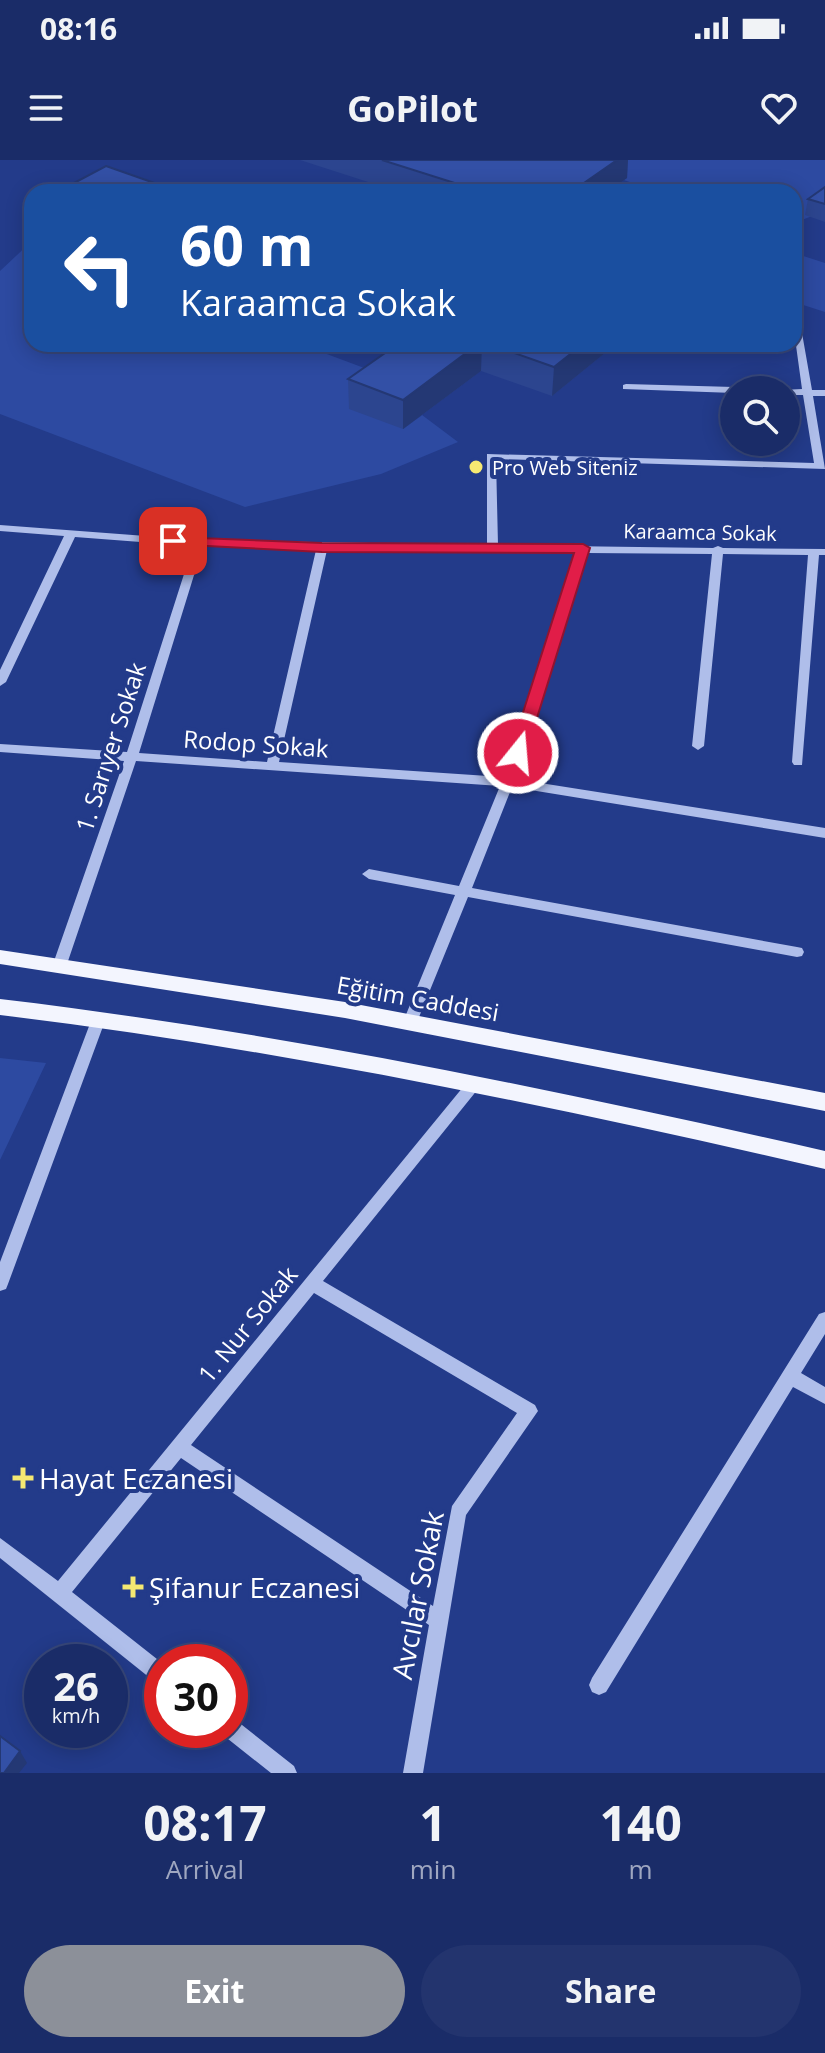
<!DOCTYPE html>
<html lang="en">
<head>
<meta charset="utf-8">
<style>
	:root { --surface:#1a2c68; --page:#23346e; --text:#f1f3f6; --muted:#9fa7c0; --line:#38487c; --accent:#8c9099 }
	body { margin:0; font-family:"Open Sans",sans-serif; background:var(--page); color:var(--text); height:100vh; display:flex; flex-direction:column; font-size:30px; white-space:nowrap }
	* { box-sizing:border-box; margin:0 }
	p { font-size:26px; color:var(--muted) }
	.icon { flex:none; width:44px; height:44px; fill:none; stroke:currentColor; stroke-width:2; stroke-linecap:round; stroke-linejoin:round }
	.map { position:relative; height:1613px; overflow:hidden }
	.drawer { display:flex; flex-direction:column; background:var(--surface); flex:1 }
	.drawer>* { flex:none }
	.hud { position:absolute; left:24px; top:24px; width:778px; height:168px; border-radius:24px; box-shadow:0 4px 20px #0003,0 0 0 2px var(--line); background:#1a4fa0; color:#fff; overflow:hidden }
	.tools { position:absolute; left:720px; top:216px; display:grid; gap:16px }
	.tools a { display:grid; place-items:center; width:80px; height:80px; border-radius:50%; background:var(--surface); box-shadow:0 4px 20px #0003,0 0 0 2px var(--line); font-size:40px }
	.speed { position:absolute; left:24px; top:1484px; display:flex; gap:16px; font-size:40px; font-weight:700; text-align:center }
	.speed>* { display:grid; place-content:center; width:104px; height:104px; border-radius:50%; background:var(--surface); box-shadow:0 4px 20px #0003,0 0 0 2px var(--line); line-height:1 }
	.speed small { font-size:20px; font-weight:400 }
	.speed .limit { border:12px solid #d22; background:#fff; color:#111 }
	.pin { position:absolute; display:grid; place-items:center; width:68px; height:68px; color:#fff; margin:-34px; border-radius:16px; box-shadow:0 4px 12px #0006 }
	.me { position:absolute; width:88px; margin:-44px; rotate:17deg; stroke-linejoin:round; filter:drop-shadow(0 0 6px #0008) }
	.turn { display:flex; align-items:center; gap:28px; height:168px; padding:0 24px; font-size:36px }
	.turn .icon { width:104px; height:104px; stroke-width:2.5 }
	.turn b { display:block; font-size:56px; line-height:68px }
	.eta { display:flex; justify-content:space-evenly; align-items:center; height:136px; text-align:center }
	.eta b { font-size:48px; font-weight:700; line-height:56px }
	.cta { display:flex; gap:16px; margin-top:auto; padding:16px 24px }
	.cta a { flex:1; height:92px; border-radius:48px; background:var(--accent); color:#fff; font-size:32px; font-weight:700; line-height:92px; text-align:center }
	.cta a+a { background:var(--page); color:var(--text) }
	.status { display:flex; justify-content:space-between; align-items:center; height:56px; padding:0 40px; background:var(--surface); direction:ltr }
	.status svg { height:22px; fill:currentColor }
	header { display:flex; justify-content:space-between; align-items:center; height:104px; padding:0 24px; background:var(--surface); font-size:36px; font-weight:700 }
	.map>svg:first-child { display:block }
</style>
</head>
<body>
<div class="status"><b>08:16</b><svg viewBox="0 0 49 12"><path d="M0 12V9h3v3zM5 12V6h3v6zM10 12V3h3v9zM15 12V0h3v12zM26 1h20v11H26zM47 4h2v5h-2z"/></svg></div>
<header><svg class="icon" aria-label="menu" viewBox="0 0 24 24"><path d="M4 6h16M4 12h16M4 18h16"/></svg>GoPilot<svg class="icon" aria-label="heart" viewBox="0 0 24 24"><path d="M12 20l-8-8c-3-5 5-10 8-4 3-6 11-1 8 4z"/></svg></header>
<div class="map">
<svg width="825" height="1613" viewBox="0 0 825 1613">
	<rect width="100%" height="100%" fill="#233b8a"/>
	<path fill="#2d4aa1" d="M 565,0 L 825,0 L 825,51 L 794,63 L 794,32 L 659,32 Z
		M 32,81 L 32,184 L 300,184 L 391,218 L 403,269 L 422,255 L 458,282 L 381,314 L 245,347 L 0,254 L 0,111 Z
		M 794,93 L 825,103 L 825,152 L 794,142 Z
		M 0,898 L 46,903 L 0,1000 Z"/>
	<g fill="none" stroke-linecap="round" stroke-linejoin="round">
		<path fill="#afbeea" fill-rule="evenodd" d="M 794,171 L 802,173 L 812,230 L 825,230 L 825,236 L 813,236 L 825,309 L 496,299 L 498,385 L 713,388 L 718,386 L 723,388 L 825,389 L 825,395 L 819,395 L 802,605 L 794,605 L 792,602 L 808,395 L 723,394 L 704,586 L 698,590 L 692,586 L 712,394 L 587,393 L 515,619 L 825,668 L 825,678 L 512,627 L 472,728 L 797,787 L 802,788 L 804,792 L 802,796 L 797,797 L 468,737 L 417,862 L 415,866 L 405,866 L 403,862 L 455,735 L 369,719 L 362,714 L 369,709 L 459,726 L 500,626 L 136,601 L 67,804 L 65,808 L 55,808 L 53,804 L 124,601 L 0,592 L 0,584 L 127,592 L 193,386 L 75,377 L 6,522 L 0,526 L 0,510 L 64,376 L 0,371 L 0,365 L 199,380 L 487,385 L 487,294 L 814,303 L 803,235 L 786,235 L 786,230 L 782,230 L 802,229 ZM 203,386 L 316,390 L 267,602 L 139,593 ZM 327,390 L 576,393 L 503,617 L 279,602 Z
			M 626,224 L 734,227 L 739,230 L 734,230 L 734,233 L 623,229 L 623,225 Z
			M 98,855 L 103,857 L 105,861 L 8,1124 L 6,1129 L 0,1131 L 0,1102 L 91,861 L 93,857 Z
			M 473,919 L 478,921 L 480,925 L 478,929 L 323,1121 L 535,1245 L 538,1251 L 466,1355 L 423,1613 L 403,1613 L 429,1465 L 181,1298 L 72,1432 L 162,1503 L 162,1525 L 155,1522 L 0,1398 L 0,1378 L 58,1421 L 468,921 ZM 314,1133 L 517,1253 L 452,1346 L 433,1446 L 191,1285 Z
			M 825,1152 L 825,1174 L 801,1213 L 825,1227 L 825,1244 L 793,1227 L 606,1532 L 599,1535 L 592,1532 L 589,1525 L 592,1518 L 819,1154 Z
			M 230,1558 L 237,1561 L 294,1606 L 297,1613 L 271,1613 L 223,1575 L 221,1570 L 230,1570 Z"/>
		<path fill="#f3f5fe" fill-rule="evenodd" d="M 0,790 L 345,842 L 825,933 L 825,951 L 345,858 L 0,804 Z
			M 0,839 C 278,872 552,929 825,991 L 825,1009 C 552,946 279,889 0,855 Z"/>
	</g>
	<path fill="#2c458f" d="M 300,0 L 628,0 L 627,18 L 607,32 L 399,32 Z
		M 825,27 L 825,62 L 805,55 L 808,39 Z
		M 386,184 L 616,184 L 552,236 L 481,211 L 403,269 L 349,249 L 348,219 L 394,187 Z"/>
	<path fill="#243874" d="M 617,0 L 628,0 L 627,18 L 607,32 L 571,32 Z
		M 478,184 L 482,184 L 481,211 L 403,269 L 403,240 Z
		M 583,184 L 616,184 L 552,236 L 554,207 Z
		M 20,1591 L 27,1603 L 19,1613 L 4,1613 Z"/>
	<path fill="#3350a6" stroke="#243874" stroke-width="2" d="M 382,0 L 617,0 L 571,32 L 483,32 Z
		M 106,6 L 180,32 L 57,32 Z
		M 825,27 L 825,44 L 808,39 Z
		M 398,184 L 478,184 L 403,240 L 348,219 Z
		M 489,184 L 583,184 L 554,207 Z
		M 0,1576 L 20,1591 L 4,1613 L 0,1613 Z"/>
	<path fill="#e11d48" stroke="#92132f" stroke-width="2" d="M 173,377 L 322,383 L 583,384 L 590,388 L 526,593 L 518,598 L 510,593 L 574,393 L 322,392 L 168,384 L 168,378 Z"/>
	<g fill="#f5e972" stroke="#233b8a" stroke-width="3">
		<circle cx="476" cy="307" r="8"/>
		<path d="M19 1306h8v8h8v8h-8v8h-8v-8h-8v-8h8z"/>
		<path d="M129 1415h8v8h8v8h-8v8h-8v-8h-8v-8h8z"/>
	</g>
	<g text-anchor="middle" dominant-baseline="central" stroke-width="8" stroke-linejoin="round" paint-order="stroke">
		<g font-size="20" fill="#fff" stroke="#233b8a" text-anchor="start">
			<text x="492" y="307">Pro Web Siteniz</text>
		</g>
		<g font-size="20" fill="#fff" stroke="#233b8a">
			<text transform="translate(700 372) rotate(1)">Karaamca Sokak</text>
		</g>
		<g font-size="24" fill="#fff" stroke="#233b8a">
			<text transform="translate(256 583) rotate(4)">Rodop Sokak</text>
			<text transform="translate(110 587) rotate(-72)">1. Sarıyer Sokak</text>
			<text transform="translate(418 838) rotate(10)">Eğitim Caddesi</text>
			<text transform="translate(247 1164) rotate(-51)">1. Nur Sokak</text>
		</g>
		<g font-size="28" fill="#fff" stroke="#233b8a" text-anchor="start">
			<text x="39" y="1318">Hayat Eczanesi</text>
			<text x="149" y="1427">Şifanur Eczanesi</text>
		</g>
		<g font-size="28" fill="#fff" stroke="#233b8a">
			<text transform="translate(417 1435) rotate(-79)">Avcılar Sokak</text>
		</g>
	</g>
</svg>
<div class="tools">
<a><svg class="icon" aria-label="search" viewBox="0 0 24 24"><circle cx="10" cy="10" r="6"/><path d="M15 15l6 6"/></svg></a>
</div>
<div class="speed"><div>26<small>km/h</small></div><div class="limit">30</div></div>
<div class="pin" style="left:173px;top:381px;background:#d93025"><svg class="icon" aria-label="arrive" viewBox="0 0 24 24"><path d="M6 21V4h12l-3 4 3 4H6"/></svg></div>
<svg class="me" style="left:518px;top:593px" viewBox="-20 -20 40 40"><circle r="17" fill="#e11d48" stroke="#fff" stroke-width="3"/><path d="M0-11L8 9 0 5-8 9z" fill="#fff"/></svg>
<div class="hud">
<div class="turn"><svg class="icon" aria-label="left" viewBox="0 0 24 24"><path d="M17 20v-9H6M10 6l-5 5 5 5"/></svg><div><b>60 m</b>Karaamca Sokak</div></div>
</div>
</div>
<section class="drawer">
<div class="eta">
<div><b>08:17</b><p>Arrival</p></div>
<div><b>1</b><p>min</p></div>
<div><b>140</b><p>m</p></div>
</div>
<div class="cta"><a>Exit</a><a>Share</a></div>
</section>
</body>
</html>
